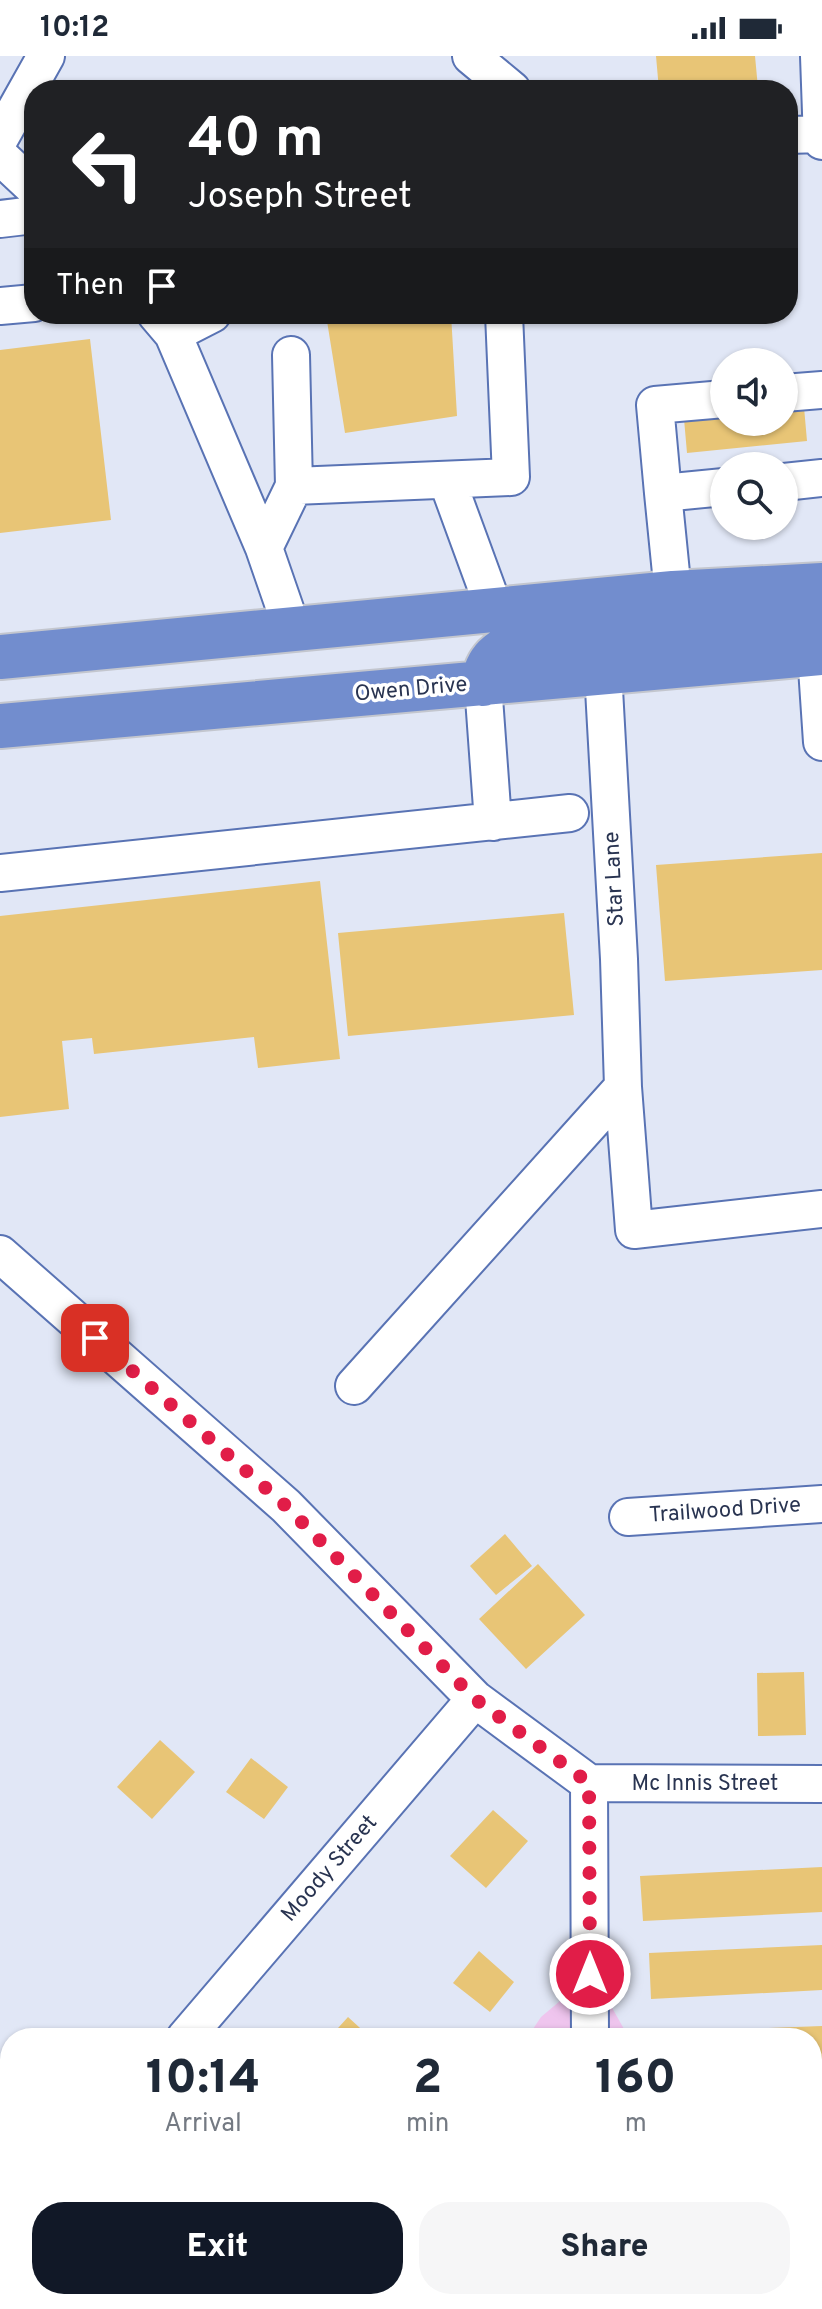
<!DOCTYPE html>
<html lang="en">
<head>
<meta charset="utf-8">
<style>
	:root { --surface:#fff; --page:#f6f6f7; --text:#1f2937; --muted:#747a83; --accent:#111827 }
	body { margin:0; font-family:Overpass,sans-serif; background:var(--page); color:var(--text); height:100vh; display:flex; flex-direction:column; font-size:30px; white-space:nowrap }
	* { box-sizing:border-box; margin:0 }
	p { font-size:26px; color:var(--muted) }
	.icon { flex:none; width:44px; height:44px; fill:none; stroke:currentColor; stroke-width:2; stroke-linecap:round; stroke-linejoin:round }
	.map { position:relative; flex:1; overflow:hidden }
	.details { position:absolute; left:0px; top:1972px; width:822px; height:282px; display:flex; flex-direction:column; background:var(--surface); border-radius:32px 32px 0 0; box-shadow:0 2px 6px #0004 }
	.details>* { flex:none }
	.banner { position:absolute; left:24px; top:24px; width:774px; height:244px; border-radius:32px; box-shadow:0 2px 6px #0004; background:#202124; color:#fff; overflow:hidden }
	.controls { position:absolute; left:710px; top:292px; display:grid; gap:16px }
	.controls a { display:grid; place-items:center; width:88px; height:88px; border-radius:50%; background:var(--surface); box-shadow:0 2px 6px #0004; font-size:40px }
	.pin { position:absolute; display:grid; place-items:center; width:68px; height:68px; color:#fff; margin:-34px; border-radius:16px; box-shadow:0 4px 12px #0006 }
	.me { position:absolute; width:88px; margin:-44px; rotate:0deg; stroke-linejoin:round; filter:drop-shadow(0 0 6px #0008) }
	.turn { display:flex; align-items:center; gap:28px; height:168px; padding:0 32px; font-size:36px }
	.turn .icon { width:104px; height:104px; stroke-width:2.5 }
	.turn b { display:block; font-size:56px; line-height:68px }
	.then { display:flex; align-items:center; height:76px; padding:0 32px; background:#0003; gap:16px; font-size:30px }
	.eta { display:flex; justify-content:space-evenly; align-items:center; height:136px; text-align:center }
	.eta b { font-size:48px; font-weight:800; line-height:56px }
	.cta { display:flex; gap:16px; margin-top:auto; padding:16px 32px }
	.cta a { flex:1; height:92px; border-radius:32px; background:var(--accent); color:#fff; font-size:32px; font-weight:800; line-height:92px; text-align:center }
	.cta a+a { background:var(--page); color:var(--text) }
	.status { display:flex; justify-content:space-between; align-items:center; height:56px; padding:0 40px; background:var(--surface); direction:ltr }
	.status svg { height:22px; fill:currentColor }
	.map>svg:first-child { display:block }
</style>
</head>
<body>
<div class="status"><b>10:12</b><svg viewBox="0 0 49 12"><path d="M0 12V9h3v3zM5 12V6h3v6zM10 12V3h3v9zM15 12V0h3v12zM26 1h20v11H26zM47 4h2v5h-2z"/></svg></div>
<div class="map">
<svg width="822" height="2253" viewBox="0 0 822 2253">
	<rect width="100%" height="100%" fill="#e1e7f6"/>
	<path fill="#efc5ee" d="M 573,1934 L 610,1948 L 629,1982 L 527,1982 L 541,1961 Z
		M 317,2244 L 659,2244 L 660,2253 L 309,2253 Z"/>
	<path fill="#e8c576" d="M 656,0 L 755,0 L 758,32 L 659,34 Z
		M 346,258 L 451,258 L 457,360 L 345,377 L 327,265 Z
		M 90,283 L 111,464 L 0,477 L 0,294 Z
		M 804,351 L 807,385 L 687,397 L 684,363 L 724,359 L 724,366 L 784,366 L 784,353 Z
		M 822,797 L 822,914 L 665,925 L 656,809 Z
		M 320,825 L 340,1003 L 258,1012 L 254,981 L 94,998 L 92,982 L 62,985 L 69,1053 L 0,1061 L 0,860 Z
		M 564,857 L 574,959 L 348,980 L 338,877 Z
		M 505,1478 L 532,1510 L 496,1539 L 470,1510 Z
		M 538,1508 L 585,1559 L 526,1613 L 479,1563 Z
		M 804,1616 L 806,1679 L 758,1680 L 757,1617 Z
		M 160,1684 L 195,1716 L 152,1763 L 117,1731 Z
		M 251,1702 L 288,1731 L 264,1763 L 226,1736 Z
		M 493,1754 L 528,1785 L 486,1832 L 450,1800 Z
		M 822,1811 L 822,1856 L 643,1865 L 640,1820 Z
		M 822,1889 L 822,1934 L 651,1943 L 649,1897 Z
		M 479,1895 L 514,1926 L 490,1956 L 453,1927 Z
		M 348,1961 L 371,1982 L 329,1982 Z
		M 822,1970 L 822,2015 L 812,2016 L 812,1982 L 720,1982 L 719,1974 Z
		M 812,2202 L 822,2202 L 822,2253 L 748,2253 L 748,2244 L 812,2244 Z
		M 115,2244 L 150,2244 L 142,2253 L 111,2253 L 109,2251 Z"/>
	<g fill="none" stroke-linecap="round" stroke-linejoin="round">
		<g stroke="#5973b4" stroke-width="40">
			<path id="minor" d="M 471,0 L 512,34
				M 819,0 L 822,85
				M 788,79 L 822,78
				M 0,82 L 46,0
				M 0,100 L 34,132
				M 0,163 L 34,159
				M 0,250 L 34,247
				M 156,258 L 173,278 L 264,492
				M 173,278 L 212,258
				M 291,299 L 294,430 L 511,421 L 504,258
				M 784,337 L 822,334
				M 724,343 L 655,349 L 663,437 L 724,431
				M 447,424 L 495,555
				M 784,426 L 822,422
				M 663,437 L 673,537
				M 292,573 L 264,492 L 294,430
				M 816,597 L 822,686
				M 603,615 L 619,903 L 623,1031
				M 483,628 L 493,766
				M 0,817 L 570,757
				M 0,1198 L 286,1450 L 475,1643 L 589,1727
				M 354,1330 L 623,1031 L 634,1174 L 822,1153
				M 628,1461 L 822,1448
				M 589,1727 L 590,1982
				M 589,1727 L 822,1728
				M 185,1982 L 475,1643
				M 0,2201 L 10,2189
				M 592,2244 L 592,2253"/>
		</g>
		<g stroke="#c3c6ce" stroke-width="48">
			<path id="highway" d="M 0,601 L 673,537 L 822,529
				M 483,628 C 486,604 499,594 521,585 L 822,559
				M 0,670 L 822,597"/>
		</g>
		<use href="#minor" stroke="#fff" stroke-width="36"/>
		<use href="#highway" stroke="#728dce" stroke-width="44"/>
	</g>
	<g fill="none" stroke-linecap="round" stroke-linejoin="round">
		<path stroke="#e11d48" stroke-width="14" stroke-dasharray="0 25.2" d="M 95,1282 L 286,1450 L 475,1643 L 589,1727 L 590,1918"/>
	</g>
	<g text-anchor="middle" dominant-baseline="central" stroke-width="7" stroke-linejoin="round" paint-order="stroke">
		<g font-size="22" fill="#293451" stroke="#fff">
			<text transform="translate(411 634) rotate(-5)">Owen Drive</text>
			<text transform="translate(615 823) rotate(-93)">Star Lane</text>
			<text transform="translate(725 1455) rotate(-4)">Trailwood Drive</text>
			<text x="705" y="1728">Mc Innis Street</text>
			<text transform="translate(330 1813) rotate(-49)">Moody Street</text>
		</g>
	</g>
</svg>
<div class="controls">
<a><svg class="icon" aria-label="sound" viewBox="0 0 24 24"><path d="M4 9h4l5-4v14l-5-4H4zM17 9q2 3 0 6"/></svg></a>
<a><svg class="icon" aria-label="search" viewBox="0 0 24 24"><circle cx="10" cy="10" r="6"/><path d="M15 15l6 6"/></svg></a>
</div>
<div class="pin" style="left:95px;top:1282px;background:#d93025"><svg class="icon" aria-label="arrive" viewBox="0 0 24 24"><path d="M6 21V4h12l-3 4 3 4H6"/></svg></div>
<svg class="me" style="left:590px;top:1918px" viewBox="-20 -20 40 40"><circle r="17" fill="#e11d48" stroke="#fff" stroke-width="3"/><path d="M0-11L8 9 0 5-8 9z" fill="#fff"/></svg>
<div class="banner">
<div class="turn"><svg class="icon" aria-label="left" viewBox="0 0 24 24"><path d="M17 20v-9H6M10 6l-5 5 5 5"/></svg><div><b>40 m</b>Joseph Street</div></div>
<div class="then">Then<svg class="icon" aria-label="arrive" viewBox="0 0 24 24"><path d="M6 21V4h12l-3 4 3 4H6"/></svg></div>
</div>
<section class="details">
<div class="eta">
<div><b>10:14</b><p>Arrival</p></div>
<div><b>2</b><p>min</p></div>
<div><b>160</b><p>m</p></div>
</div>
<div class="cta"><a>Exit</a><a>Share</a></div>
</section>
</div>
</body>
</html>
